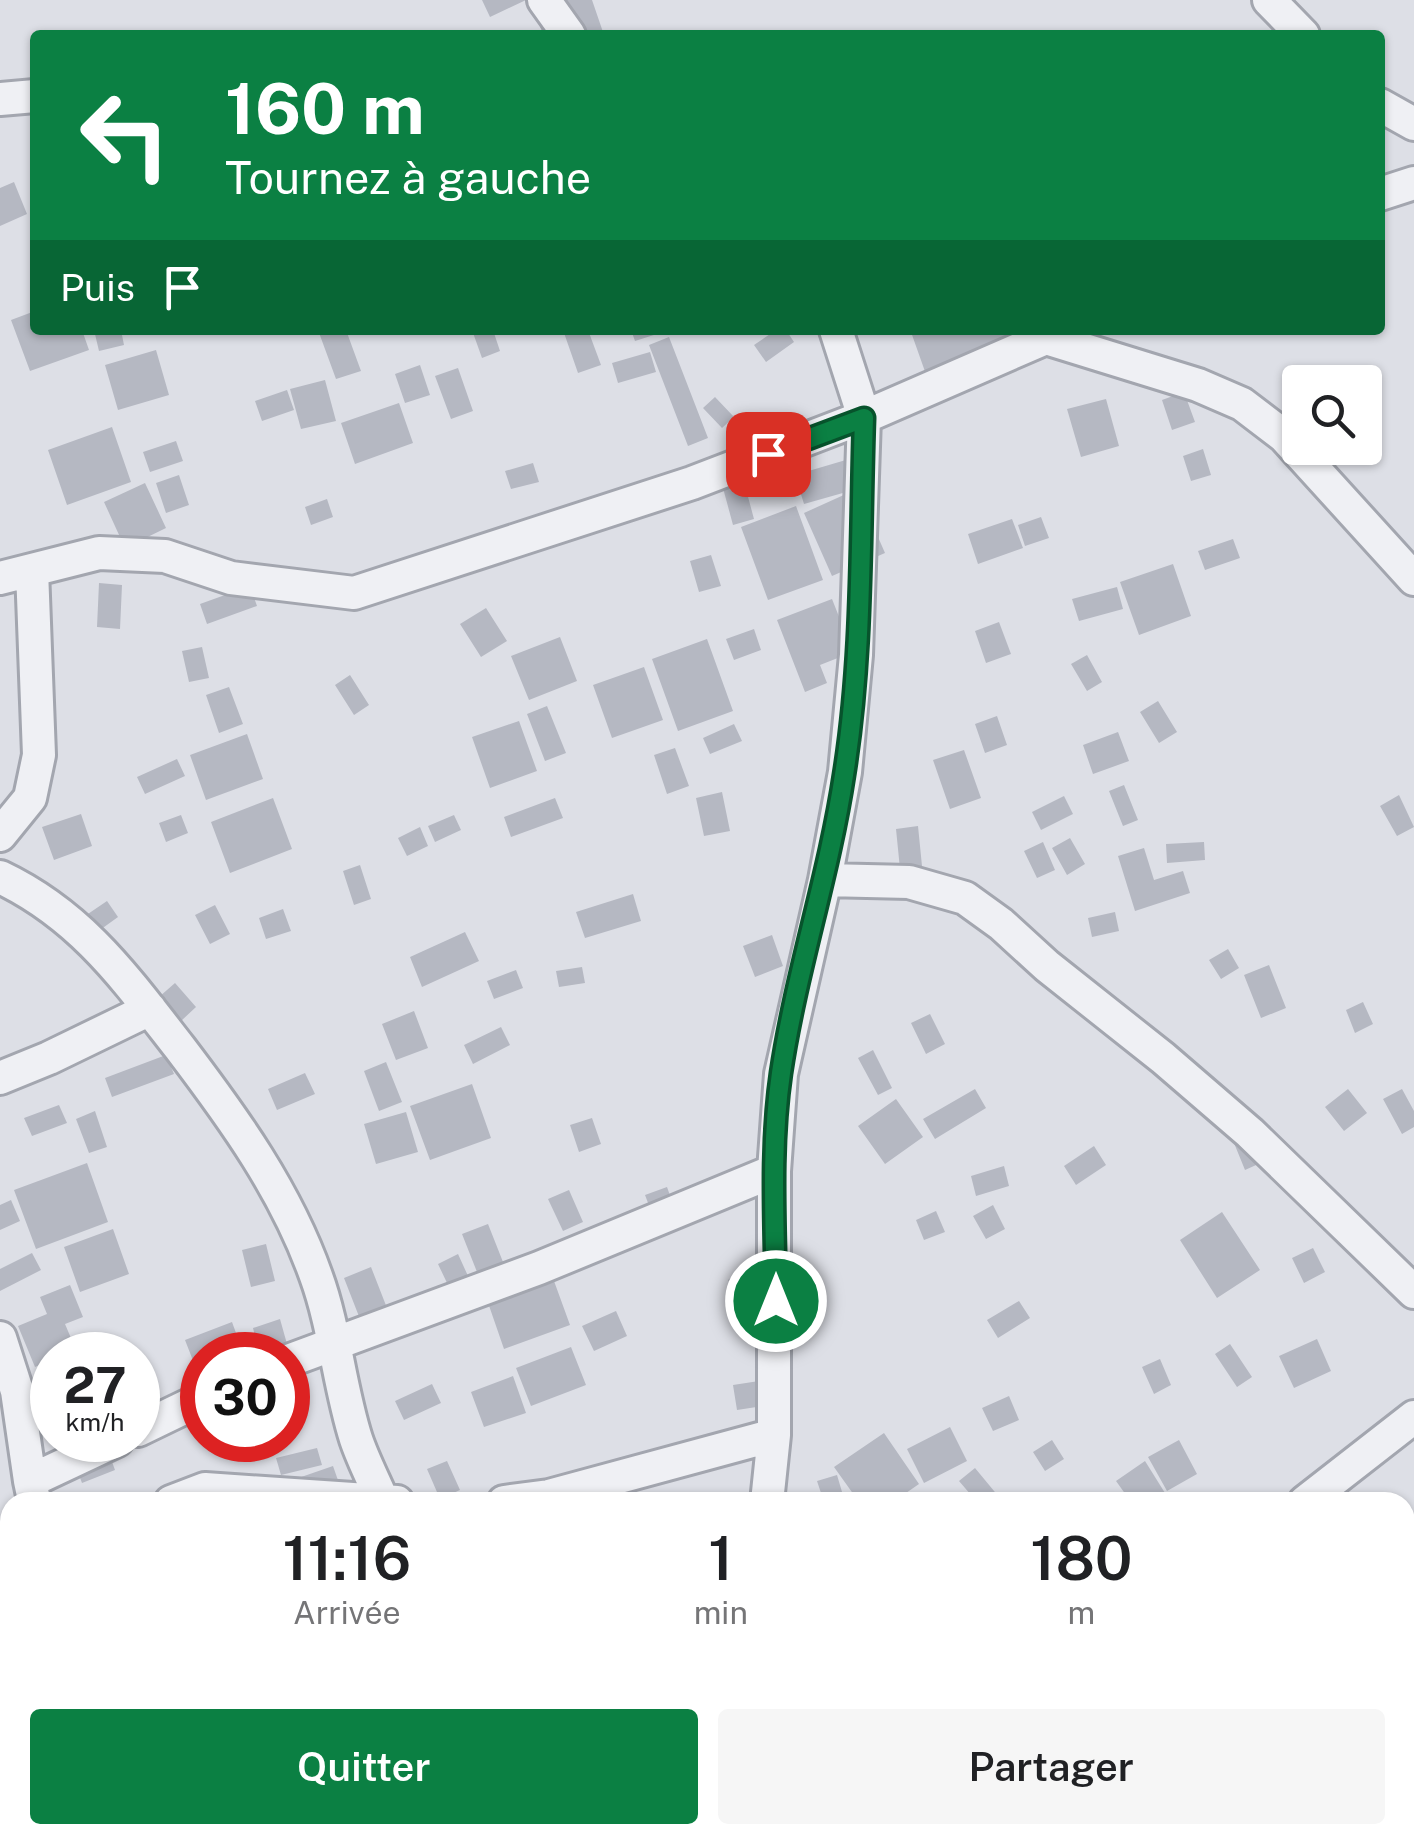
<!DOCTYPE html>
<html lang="fr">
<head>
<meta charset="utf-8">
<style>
	:root { --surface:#fff; --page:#f6f6f6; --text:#202124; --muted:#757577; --accent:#0b8043 }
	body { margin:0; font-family:"Public Sans",sans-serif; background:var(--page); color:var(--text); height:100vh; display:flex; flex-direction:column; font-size:38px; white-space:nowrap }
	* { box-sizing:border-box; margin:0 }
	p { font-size:32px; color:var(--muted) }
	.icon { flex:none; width:55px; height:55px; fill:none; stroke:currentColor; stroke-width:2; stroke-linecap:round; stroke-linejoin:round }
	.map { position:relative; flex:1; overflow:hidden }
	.details { position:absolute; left:0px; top:1492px; width:1415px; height:352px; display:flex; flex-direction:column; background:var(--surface); border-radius:30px 30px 0 0; box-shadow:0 2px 8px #0004 }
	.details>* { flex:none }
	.hud { position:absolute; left:30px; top:30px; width:1355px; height:305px; border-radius:10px; box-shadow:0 2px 8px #0004; background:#0b8043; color:#fff; overflow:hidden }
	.controls { position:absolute; left:1282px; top:365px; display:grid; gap:20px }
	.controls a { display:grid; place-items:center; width:100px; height:100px; border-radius:10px; background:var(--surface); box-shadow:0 2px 8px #0004; font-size:50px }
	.speed { position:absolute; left:30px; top:1332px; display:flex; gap:20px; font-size:50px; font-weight:700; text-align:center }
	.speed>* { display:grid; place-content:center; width:130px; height:130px; border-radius:50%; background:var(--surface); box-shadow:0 2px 8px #0004; line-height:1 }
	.speed small { font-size:25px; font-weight:400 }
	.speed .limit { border:15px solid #d22; background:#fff; color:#111 }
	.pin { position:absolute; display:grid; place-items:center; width:85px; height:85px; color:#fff; margin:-42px; border-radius:20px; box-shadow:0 5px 15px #0006 }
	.me { position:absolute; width:110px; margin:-55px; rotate:0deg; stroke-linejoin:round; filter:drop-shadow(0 0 8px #0008) }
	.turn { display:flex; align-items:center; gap:35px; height:210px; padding:0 30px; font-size:45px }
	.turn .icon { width:130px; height:130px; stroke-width:2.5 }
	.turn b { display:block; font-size:70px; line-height:85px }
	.then { display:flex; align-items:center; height:95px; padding:0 30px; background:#0003; gap:20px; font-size:38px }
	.eta { display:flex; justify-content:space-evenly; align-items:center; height:170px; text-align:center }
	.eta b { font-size:60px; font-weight:600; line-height:70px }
	.action { display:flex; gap:20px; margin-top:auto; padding:20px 30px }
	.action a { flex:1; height:115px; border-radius:10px; background:var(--accent); color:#fff; font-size:40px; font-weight:600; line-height:115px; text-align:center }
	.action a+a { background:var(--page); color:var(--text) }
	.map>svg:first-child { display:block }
</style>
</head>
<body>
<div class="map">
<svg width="1414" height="1844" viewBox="0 0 1414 1844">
	<rect width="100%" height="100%" fill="#dddfe6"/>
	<path fill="#b5b8c2" d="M 482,0 L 526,0 L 490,17 Z
		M 549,0 L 592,0 L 604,35 L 543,35 L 533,5 Z
		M 14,182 L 27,214 L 0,226 L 0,188 Z
		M 35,311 L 35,330 L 82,330 L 89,350 L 30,371 L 11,320 Z
		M 94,330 L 121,330 L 124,345 L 99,351 Z
		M 318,330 L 346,330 L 361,371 L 336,379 Z
		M 472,330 L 493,330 L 500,351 L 482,358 Z
		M 563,330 L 588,330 L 601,365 L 578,373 Z
		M 631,330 L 656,330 L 657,334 L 635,341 Z
		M 776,330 L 786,330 L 794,342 L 766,362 L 754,345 Z
		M 916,330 L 1027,330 L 928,380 L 911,332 Z
		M 669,337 L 708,438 L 688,446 L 649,345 Z
		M 156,350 L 169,395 L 118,410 L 105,365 Z
		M 650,352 L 656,372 L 618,383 L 612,363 Z
		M 420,365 L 430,395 L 405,403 L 395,374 Z
		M 458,368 L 473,411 L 451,419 L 435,376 Z
		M 325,380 L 336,421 L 301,429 L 290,389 Z
		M 287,390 L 294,410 L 262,421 L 255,401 Z
		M 1184,392 L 1195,422 L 1172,430 L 1162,400 Z
		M 715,397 L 734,417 L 722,428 L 703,408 Z
		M 1106,399 L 1119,446 L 1081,457 L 1067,409 Z
		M 399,403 L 413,443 L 355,464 L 341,423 Z
		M 112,427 L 131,482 L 67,505 L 48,450 Z
		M 176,441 L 183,461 L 150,472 L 143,452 Z
		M 1203,449 L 1211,475 L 1191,481 L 1183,456 Z
		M 856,457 L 864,487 L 804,504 L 795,475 Z
		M 533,463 L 539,482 L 511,489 L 505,471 Z
		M 179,475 L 189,505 L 166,513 L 156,483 Z
		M 744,482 L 754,519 L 733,525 L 723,488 Z
		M 145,483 L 166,528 L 125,548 L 104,502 Z
		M 857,489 L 885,553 L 832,576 L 804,513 Z
		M 327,499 L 333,517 L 311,525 L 305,507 Z
		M 796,506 L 823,580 L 768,600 L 741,527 Z
		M 1041,517 L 1049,538 L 1025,546 L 1018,525 Z
		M 1012,519 L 1023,548 L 978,564 L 968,534 Z
		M 1233,539 L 1240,558 L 1205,570 L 1198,551 Z
		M 711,555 L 721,586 L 699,592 L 690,561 Z
		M 1173,564 L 1191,616 L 1139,635 L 1120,582 Z
		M 99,583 L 122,585 L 120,629 L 97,627 Z
		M 250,586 L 257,606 L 207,624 L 200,604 Z
		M 1117,587 L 1123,609 L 1079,621 L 1072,599 Z
		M 832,599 L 853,652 L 820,665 L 827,683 L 805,692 L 777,620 Z
		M 486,608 L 507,641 L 481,657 L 460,624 Z
		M 999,622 L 1011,654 L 986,663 L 975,631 Z
		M 754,629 L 761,650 L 734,660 L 726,639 Z
		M 560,637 L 577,681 L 529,700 L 511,656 Z
		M 707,639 L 733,711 L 678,731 L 652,659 Z
		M 202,647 L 209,678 L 189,682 L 182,651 Z
		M 1087,655 L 1102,682 L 1087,691 L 1071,664 Z
		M 644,667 L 663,720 L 612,738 L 593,685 Z
		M 350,675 L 369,705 L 354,715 L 335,685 Z
		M 229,687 L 243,724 L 219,733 L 206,695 Z
		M 1158,701 L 1177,732 L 1159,743 L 1140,712 Z
		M 547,706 L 566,753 L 545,761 L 527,714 Z
		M 997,716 L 1007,745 L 985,753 L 975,724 Z
		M 519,721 L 537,771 L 490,788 L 472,737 Z
		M 734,724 L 742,741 L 710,754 L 703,738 Z
		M 1118,732 L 1129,761 L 1093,774 L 1083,745 Z
		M 247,734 L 263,779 L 206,800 L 190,755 Z
		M 675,748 L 689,786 L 667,794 L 654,755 Z
		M 964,750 L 981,798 L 950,809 L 933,760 Z
		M 177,759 L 185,776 L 145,794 L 137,777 Z
		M 1124,785 L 1138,820 L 1123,826 L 1109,791 Z
		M 722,792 L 730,831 L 704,836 L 696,798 Z
		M 1399,795 L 1414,827 L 1397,836 L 1380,806 Z
		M 1064,796 L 1073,814 L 1041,830 L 1032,812 Z
		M 273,798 L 292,849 L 230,873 L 211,822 Z
		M 555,798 L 563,818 L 511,837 L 504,817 Z
		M 81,814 L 92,846 L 54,860 L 42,827 Z
		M 181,815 L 188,833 L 166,842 L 159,823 Z
		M 454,815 L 461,830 L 435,842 L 428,826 Z
		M 918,826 L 922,866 L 900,869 L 896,829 Z
		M 420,827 L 428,846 L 407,856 L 398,838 Z
		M 1070,838 L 1085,864 L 1067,875 L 1052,848 Z
		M 1043,842 L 1055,870 L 1037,878 L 1024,851 Z
		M 1204,842 L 1205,860 L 1167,863 L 1166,844 Z
		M 1144,848 L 1154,880 L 1183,871 L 1190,893 L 1135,911 L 1118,856 Z
		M 360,865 L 371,899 L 354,905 L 343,871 Z
		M 633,894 L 641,921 L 585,938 L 576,912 Z
		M 107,901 L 118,917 L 93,935 L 82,918 Z
		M 215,905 L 230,934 L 210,944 L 195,915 Z
		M 283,909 L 291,931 L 266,939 L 259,918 Z
		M 1115,912 L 1119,931 L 1092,937 L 1088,918 Z
		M 465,932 L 479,961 L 422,987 L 410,957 Z
		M 772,935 L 783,966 L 755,977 L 743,946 Z
		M 1228,949 L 1239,968 L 1221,979 L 1209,960 Z
		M 1269,965 L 1286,1008 L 1261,1018 L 1244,975 Z
		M 582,967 L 585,983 L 559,987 L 556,971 Z
		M 516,970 L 523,988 L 494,999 L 487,981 Z
		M 175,983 L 196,1007 L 181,1021 L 159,997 Z
		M 1363,1002 L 1373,1024 L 1355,1033 L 1346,1010 Z
		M 414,1011 L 428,1048 L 396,1060 L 382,1024 Z
		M 930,1014 L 945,1044 L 926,1054 L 911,1023 Z
		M 501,1027 L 510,1045 L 473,1064 L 464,1045 Z
		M 873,1050 L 892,1088 L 878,1095 L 858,1058 Z
		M 166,1055 L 174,1074 L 112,1097 L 105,1078 Z
		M 386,1062 L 402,1102 L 379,1111 L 364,1071 Z
		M 305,1073 L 315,1094 L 277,1110 L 268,1089 Z
		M 472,1084 L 491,1138 L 430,1160 L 410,1106 Z
		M 975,1089 L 986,1108 L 935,1139 L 923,1119 Z
		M 1348,1089 L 1367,1113 L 1344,1131 L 1325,1107 Z
		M 1402,1089 L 1414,1111 L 1414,1127 L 1402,1134 L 1383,1099 Z
		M 896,1099 L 923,1137 L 885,1164 L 858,1126 Z
		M 59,1105 L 67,1123 L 32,1136 L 24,1118 Z
		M 95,1111 L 107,1147 L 89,1153 L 76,1119 Z
		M 406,1112 L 418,1152 L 376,1164 L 364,1124 Z
		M 592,1118 L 601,1144 L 579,1152 L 570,1125 Z
		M 1253,1134 L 1265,1161 L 1245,1170 L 1234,1143 Z
		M 1094,1146 L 1106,1165 L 1076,1185 L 1064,1166 Z
		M 87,1163 L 108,1222 L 36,1249 L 14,1190 Z
		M 1004,1166 L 1009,1186 L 976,1196 L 971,1176 Z
		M 667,1187 L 679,1221 L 658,1229 L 645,1195 Z
		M 569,1190 L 583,1222 L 563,1231 L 548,1199 Z
		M 11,1200 L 20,1221 L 0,1230 L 0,1205 Z
		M 993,1205 L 1005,1229 L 986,1239 L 973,1216 Z
		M 936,1211 L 945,1232 L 924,1240 L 916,1220 Z
		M 1222,1212 L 1260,1270 L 1217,1298 L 1180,1240 Z
		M 488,1224 L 503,1262 L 477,1272 L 462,1234 Z
		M 113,1229 L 129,1274 L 80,1292 L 64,1247 Z
		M 266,1244 L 275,1281 L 251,1287 L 242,1250 Z
		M 1313,1248 L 1325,1272 L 1304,1283 L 1292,1258 Z
		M 32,1253 L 41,1270 L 0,1291 L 0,1269 Z
		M 458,1254 L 468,1276 L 448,1285 L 438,1264 Z
		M 765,1255 L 787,1291 L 750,1314 L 728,1280 Z
		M 371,1267 L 387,1308 L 360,1319 L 344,1278 Z
		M 550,1270 L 570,1325 L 504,1349 L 485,1294 Z
		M 70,1285 L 83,1317 L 65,1324 L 76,1350 L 52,1355 L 52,1360 L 35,1367 L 18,1326 L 47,1314 L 40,1297 Z
		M 1019,1301 L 1030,1318 L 998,1338 L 987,1320 Z
		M 616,1311 L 627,1336 L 594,1351 L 582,1326 Z
		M 280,1319 L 287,1344 L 259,1352 L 253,1328 Z
		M 232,1322 L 244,1355 L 202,1355 L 202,1375 L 199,1376 L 185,1340 Z
		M 1317,1339 L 1331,1371 L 1294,1388 L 1279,1356 Z
		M 1230,1344 L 1252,1377 L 1237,1387 L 1215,1354 Z
		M 571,1347 L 586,1385 L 531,1406 L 516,1368 Z
		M 1160,1359 L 1171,1385 L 1154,1394 L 1142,1367 Z
		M 513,1376 L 526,1413 L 484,1427 L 471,1392 Z
		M 759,1381 L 763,1406 L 737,1410 L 733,1385 Z
		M 432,1384 L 441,1403 L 404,1420 L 395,1401 Z
		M 294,1388 L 304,1419 L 288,1425 L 288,1390 Z
		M 1009,1396 L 1019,1420 L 993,1431 L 982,1408 Z
		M 950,1427 L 967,1461 L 924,1483 L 907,1449 Z
		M 884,1433 L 919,1484 L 893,1502 L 859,1502 L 834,1467 Z
		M 74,1440 L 104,1440 L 115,1470 L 82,1483 L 67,1443 Z
		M 1052,1440 L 1064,1459 L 1045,1471 L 1033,1452 Z
		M 1179,1440 L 1197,1474 L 1167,1491 L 1148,1457 Z
		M 317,1448 L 322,1465 L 281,1475 L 276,1458 Z
		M 447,1461 L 460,1490 L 440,1499 L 427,1469 Z
		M 1145,1461 L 1165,1493 L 1152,1502 L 1131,1502 L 1116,1481 Z
		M 333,1466 L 340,1486 L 281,1484 Z
		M 975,1468 L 999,1497 L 993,1502 L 977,1502 L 959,1481 Z
		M 837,1475 L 845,1502 L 824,1502 L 817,1481 Z
		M 5,1529 L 10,1541 L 10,1565 L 0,1569 L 0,1531 Z
		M 10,1584 L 10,1626 L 0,1629 L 0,1607 L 4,1605 L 0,1588 Z
		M 10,1722 L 10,1771 L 0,1775 L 0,1726 Z
		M 10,1791 L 10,1824 L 9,1824 L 0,1795 Z
		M 908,1835 L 930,1835 L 933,1840 L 926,1844 L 913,1844 Z
		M 1195,1835 L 1272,1835 L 1276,1844 L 1199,1844 Z"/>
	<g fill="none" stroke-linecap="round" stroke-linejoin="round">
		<g stroke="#a3a6af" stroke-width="38">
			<path id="minor" d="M 544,0 L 569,35
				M 1269,0 L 1303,35
				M 0,99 L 35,96
				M 1380,105 L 1414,124
				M 1380,194 L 1414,183
				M 1046,338 L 1198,385 L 1242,404 L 1284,436 L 1414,579
				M 0,578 L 99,553 L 165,556 L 231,578 L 354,593 L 692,483 L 864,417 L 1064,330
				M 0,835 L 30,798 L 39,755 L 32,570
				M 0,877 C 82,916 126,979 180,1048 C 234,1119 286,1191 316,1276 C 335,1328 339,1386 356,1439 C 363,1460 374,1481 383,1502
				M 825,880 L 909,882 L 965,898 L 1001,924 L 1047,966 L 1163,1058 L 1250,1133 L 1414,1292
				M 0,1078 L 49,1058 L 150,1009
				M 0,1338 L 17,1391 L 30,1481
				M 288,1361 L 539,1268 L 774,1171
				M 138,1430 L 202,1399
				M 34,1500 L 30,1481 L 117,1440
				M 171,1502 L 205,1489 L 397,1502
				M 504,1502 L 549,1496 L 774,1435
				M 767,1502 L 774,1435 L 774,1171 L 781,1074 L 825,880 L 845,772 L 856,655 L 864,417 L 836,330
				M 1305,1502 L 1414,1417
				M 208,1835 L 212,1844
				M 48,1844 L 74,1835
				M 668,1844 L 673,1835
				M 797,1844 L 824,1835"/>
		</g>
		<use href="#minor" stroke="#eff0f4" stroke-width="32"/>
	</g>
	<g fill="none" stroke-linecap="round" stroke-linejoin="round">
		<g stroke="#07532c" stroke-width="25">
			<path id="route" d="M 768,454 L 864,418 C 860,536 863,657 844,775 C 829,875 796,972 781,1073 C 770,1148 775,1225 776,1301"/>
		</g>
		<use href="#route" stroke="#0b8043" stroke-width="18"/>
	</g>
</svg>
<div class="controls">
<a><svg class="icon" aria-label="search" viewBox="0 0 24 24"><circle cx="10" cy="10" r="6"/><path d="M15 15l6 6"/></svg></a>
</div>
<div class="speed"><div>27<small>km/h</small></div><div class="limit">30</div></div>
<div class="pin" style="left:768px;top:454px;background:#d93025"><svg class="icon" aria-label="arrive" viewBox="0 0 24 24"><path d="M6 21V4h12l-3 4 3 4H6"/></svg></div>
<svg class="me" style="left:776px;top:1301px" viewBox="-20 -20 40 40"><circle r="17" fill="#0b8043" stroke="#fff" stroke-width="3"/><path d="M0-11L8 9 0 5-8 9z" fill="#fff"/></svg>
<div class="hud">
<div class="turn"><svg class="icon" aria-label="left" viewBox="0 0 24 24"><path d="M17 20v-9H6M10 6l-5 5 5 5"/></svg><div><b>160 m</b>Tournez à gauche</div></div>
<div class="then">Puis<svg class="icon" aria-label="arrive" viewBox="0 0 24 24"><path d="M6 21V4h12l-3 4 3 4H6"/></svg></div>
</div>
<section class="details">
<div class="eta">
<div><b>11:16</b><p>Arrivée</p></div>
<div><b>1</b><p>min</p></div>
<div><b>180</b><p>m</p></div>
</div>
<div class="action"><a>Quitter</a><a>Partager</a></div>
</section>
</div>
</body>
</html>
